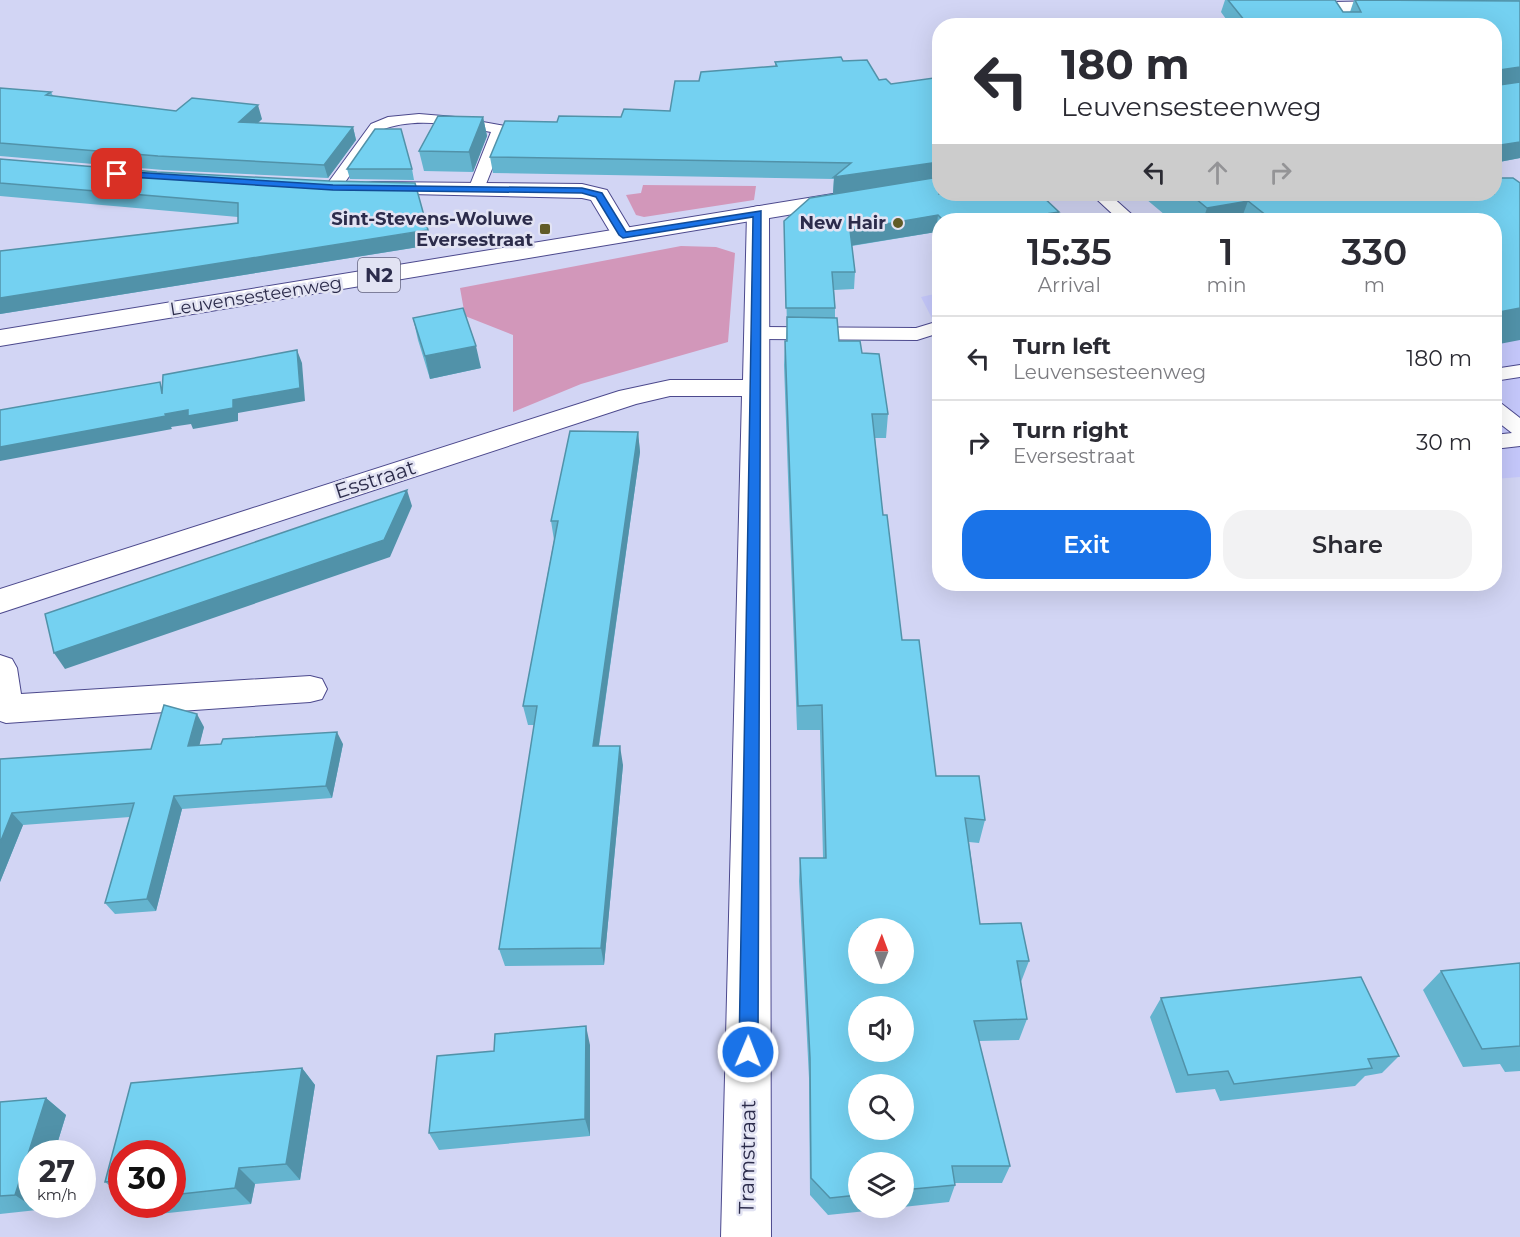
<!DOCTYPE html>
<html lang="en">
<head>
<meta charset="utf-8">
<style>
	:root { --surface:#fff; --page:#f2f2f3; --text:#2b2b33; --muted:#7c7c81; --line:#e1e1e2; --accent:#1a73e8 }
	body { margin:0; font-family:Montserrat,sans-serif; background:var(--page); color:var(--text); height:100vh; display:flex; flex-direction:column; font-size:22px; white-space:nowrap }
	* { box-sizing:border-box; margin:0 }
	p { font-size:20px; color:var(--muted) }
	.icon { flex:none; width:33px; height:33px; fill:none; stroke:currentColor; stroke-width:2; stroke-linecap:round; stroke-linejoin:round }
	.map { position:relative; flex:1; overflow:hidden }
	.drawer { position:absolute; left:932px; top:213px; width:570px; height:378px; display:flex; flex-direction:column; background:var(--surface); border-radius:24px; box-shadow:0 6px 24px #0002 }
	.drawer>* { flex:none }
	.hud { position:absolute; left:932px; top:18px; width:570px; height:183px; border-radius:24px; box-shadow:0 6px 24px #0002; background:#fff; color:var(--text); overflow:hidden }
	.needle { width:39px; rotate:1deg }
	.fabs { position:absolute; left:848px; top:918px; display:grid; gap:12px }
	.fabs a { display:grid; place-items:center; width:66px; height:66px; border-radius:50%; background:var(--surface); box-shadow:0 6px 24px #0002; font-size:30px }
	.speed { position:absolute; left:18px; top:1140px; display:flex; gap:12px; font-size:30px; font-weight:700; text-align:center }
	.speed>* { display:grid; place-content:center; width:78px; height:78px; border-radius:50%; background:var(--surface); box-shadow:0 6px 24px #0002; line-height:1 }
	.speed small { font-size:15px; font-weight:400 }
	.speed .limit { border:9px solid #d22; background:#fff; color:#111 }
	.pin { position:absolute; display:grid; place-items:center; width:51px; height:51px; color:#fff; margin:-26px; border-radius:12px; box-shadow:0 3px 9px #0006 }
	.me { position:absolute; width:66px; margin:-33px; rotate:1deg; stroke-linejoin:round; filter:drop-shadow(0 0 4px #0008) }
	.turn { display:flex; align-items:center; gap:21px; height:126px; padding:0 30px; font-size:27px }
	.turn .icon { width:78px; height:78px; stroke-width:2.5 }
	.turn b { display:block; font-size:42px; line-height:51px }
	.lanes { display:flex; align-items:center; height:57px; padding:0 30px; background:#0003; justify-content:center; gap:30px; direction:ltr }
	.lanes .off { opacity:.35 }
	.eta { display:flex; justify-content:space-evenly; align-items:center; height:102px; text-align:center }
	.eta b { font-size:36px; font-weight:600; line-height:42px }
	.primary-button { display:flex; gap:12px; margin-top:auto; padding:12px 30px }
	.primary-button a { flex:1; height:69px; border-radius:24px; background:var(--accent); color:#fff; font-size:24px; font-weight:600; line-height:69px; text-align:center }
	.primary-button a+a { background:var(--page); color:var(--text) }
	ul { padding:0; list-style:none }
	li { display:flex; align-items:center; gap:18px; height:84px; padding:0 30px; border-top:2px solid var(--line) }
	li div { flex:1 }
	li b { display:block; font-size:22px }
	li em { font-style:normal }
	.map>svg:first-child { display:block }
</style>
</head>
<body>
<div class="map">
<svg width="1520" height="1237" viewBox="0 0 1520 1237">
	<rect width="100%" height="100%" fill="#d2d5f4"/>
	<path fill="#c5c8fb" d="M 1520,185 L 1520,477 L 1494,479 L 1494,220 L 1353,220 L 1494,194 Z
		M 939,293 L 939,332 L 921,297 Z"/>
	<path fill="#d297ba" d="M 643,185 L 756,186 L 754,200 L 644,217 L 636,215 L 626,195 L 641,193 Z
		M 681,246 L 716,247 L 735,253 L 728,342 L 581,384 L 513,412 L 513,335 L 465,316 L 460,288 Z"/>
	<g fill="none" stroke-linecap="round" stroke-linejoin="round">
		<g stroke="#4c498d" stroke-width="2">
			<path id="lane" d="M 419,114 L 455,117 L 505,126 L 508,129 L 482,194 L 470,194 L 468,190 L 491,132 C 457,125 415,116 381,130 L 339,191 L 327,191 L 325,187 L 371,124 L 388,117 Z
				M 1091,194 L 1109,194 L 1138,220 L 1119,220 Z
				M 939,321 L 939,333 L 917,340 L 757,339 L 750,337 L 747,333 L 750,329 L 757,327 L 916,328 Z
				M 1520,365 L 1520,377 L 1494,381 L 1494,369 Z
				M 1494,403 L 1502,404 L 1520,418 L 1520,446 L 1494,449 L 1494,435 L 1512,433 L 1494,419 Z"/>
		</g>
		<g stroke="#4c498d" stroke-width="2">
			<path id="street" d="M 1439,0 L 1437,8 L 1431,9 L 1345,12 L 1354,26 L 1337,26 L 1326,7 L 1334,2 Z
				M 373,182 L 582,184 L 607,190 L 634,235 L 631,240 L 623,242 L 615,240 L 591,200 L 582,198 L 365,193 L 362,188 L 365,183 Z
				M 758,206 L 766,208 L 769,213 L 771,1237 L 721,1237 L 742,396 L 670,396 L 636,404 L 0,613 L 0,589 L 619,391 L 670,380 L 743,380 L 747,213 L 750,208 Z
				M 0,655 L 12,659 L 17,668 L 21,694 L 310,676 L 322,679 L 327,689 L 322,699 L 310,702 L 6,723 L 0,721 Z"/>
		</g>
		<g stroke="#4c498d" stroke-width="2">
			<path id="primary" d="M 845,192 L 853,194 L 856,199 L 853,204 L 0,346 L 0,330 Z"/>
		</g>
		<use href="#lane" fill="#fff" fill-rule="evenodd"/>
		<use href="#street" fill="#fff" fill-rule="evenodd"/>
		<use href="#primary" fill="#fff" fill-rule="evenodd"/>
	</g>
	<path fill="#64b4cf" d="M 1225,0 L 1335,0 L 1343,12 L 1350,12 L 1354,0 L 1520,0 L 1520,158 L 1494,163 L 1494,26 L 1231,26 L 1221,12 Z
		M 775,62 L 939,194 L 1046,199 L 1057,220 L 939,220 L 939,235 L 936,232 L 852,246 L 855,272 L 854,289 L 834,290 L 835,308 L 835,318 L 839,341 L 862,353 L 888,414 L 886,438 L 875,438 L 883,515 L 902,640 L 936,776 L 985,820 L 979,843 L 969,842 L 980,924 L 1029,961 L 1021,982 L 1027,1019 L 1019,1040 L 979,1041 L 1010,1166 L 1002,1183 L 955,1183 L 955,1185 L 949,1202 L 903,1207 L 903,1162 L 858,1162 L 858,1208 L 895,1208 L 828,1215 L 810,1195 L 809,1078 L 799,881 L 800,858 L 823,858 L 820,730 L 797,730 L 784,365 L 785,341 L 786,341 L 787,325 L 784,221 L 909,182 L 833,194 L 834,179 L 493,173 L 490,157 L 557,122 L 621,117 L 670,111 L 699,81 L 775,67 Z
		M 0,88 L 51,92 L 53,96 L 176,111 L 262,119 L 258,123 L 353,127 L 356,140 L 328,178 L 163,170 L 0,156 Z
		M 483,117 L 487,136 L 473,172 L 424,171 L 419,151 Z
		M 0,159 L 157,172 L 431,245 L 0,314 L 0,251 L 238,223 L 238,217 L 0,196 Z
		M 347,169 L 412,169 L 414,180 L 350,179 Z
		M 1140,194 L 1494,194 L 1494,220 L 1171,220 Z
		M 413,318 L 481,368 L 430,379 L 418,340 Z
		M 638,432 L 640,452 L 599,746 L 623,765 L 604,965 L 505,966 L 499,949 L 534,725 L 528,725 L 523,706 L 554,540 L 551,521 Z
		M 204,727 L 199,745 L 343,744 L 332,798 L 182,809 L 156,911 L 115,914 L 105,903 L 130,817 L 23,825 L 0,882 L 0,759 L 151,749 Z
		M 1520,963 L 1520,1071 L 1505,1072 L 1500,1064 L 1463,1067 L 1423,990 L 1441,971 Z
		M 1161,998 L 1399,1056 L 1382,1073 L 1365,1076 L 1355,1086 L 1220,1101 L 1215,1089 L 1176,1093 L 1150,1017 Z
		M 590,1045 L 590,1136 L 439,1150 L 429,1133 Z
		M 302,1068 L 315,1085 L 300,1180 L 255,1184 L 251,1204 L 159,1214 L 148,1204 L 172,1204 L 172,1154 L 122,1154 L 122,1196 L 105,1182 L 131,1083 Z
		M 46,1098 L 66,1115 L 54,1154 L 32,1154 L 37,1210 L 0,1214 L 0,1102 Z"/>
	<path fill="#5192a9" d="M 1520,67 L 1520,82 L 1494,86 L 1500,70 Z
		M 258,105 L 262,119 L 243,136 L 239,122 Z
		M 483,117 L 487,136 L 473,172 L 469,152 Z
		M 353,127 L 356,140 L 328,178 L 324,165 Z
		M 1520,142 L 1520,158 L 1494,163 L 1494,146 Z
		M 939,162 L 939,178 L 833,194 L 834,177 Z
		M 1035,194 L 1047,194 L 1045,204 Z
		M 1248,201 L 1241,220 L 1203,220 L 1207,208 Z
		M 1059,212 L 1057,220 L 1006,220 Z
		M 938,215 L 936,232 L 849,246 L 850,230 Z
		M 428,230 L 431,245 L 0,314 L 0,298 Z
		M 1520,308 L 1520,340 L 1494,345 L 1494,313 Z
		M 476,346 L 481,368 L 430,379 L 425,356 Z
		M 297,350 L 302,363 L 305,401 L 238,413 L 238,421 L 193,429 L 191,424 L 171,427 L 172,429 L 0,461 L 0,447 L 233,400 Z
		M 638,432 L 640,452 L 596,765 L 593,746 Z
		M 407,490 L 412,506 L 390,557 L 65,669 L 54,653 Z
		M 197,714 L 204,727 L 196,759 L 188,746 Z
		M 337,732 L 343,744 L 332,798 L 326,786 Z
		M 620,746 L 623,765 L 604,965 L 601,948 Z
		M 174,796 L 182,809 L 156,911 L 147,899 Z
		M 12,813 L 23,825 L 0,882 L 0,843 Z
		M 586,1026 L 590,1045 L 590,1136 L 585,1119 Z
		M 302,1068 L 315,1085 L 300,1180 L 286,1164 Z
		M 46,1098 L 66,1115 L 54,1154 L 32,1154 L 32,1204 L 39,1204 L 37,1210 L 15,1195 Z
		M 239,1168 L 255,1184 L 251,1204 L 235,1188 Z"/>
	<path fill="#74d1f1" stroke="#5192a9" stroke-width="1.5" fill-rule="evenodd" d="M 1228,0 L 1335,0 L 1343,12 L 1361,12 L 1355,0 L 1520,1 L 1520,67 L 1500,70 L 1500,85 L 1520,82 L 1520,142 L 1494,146 L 1494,26 L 1249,26 Z
		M 841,57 L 843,61 L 867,60 L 879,80 L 886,79 L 891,84 L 934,78 L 939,82 L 939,162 L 834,177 L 851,163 L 490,157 L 505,121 L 557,122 L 559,116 L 621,117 L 624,109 L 670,111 L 675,81 L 699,81 L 701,72 L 777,66 L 775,62 Z
		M 0,88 L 51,92 L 46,95 L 176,111 L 192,98 L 258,105 L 239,122 L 353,127 L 324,165 L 158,156 L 0,143 Z
		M 438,116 L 483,117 L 469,152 L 419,151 Z
		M 375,129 L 401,129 L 412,169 L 347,169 Z
		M 0,159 L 157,172 L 329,181 L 415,183 L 428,230 L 0,298 L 0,251 L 238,223 L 238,203 L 0,183 Z
		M 939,177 L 939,194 L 1040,194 L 1059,212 L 1006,220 L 943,220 L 938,215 L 850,230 L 855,272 L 832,272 L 835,308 L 786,308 L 784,221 L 810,198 Z
		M 1494,178 L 1513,178 L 1520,183 L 1520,308 L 1494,313 L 1494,220 L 1272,220 L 1248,201 L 1207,208 L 1190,194 L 1494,194 Z
		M 463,308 L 476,346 L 425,356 L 413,318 Z
		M 787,317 L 837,318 L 839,341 L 860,341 L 862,353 L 879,354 L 888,414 L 872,414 L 883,515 L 887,515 L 902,640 L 919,640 L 936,776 L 979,776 L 985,820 L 965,818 L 980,924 L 1021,923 L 1029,961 L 1017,961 L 1027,1019 L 974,1021 L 1010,1166 L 952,1166 L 955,1185 L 903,1190 L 903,1162 L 858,1162 L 858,1195 L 830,1198 L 811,1178 L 810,1058 L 800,858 L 826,858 L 822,705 L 798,706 L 785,341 L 787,341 ZM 858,928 L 903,928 L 903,974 L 858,974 ZM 858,1006 L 903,1006 L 903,1052 L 858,1052 ZM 858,1084 L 903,1084 L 903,1130 L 858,1130 Z
		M 297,350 L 300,388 L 233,400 L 233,408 L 188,416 L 188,410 L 165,414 L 166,416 L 0,447 L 0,410 L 160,382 L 162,394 L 163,375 Z
		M 570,431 L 638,432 L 593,746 L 620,746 L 601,948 L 499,949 L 537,706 L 523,706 L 558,521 L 551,521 Z
		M 407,490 L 384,540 L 54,653 L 45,614 Z
		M 164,705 L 197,714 L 188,746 L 221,744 L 223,739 L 337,732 L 326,786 L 174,796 L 147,899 L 105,903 L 134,803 L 12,813 L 0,843 L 0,759 L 151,749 Z
		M 1520,963 L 1520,1046 L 1482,1049 L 1441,971 Z
		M 1361,977 L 1399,1056 L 1368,1059 L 1372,1068 L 1234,1084 L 1228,1071 L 1188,1075 L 1161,998 Z
		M 586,1026 L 585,1119 L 429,1133 L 437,1056 L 494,1051 L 495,1034 Z
		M 302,1068 L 286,1164 L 239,1168 L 235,1188 L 172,1195 L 172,1154 L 122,1154 L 122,1180 L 105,1182 L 131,1083 Z
		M 46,1098 L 15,1195 L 0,1196 L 0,1102 Z"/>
	<path fill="#1a73e8" stroke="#114b97" stroke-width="1.5" d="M 117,171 L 333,185 L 582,188 L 602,193 L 626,232 L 761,211 L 758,1052 L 755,1059 L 748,1061 L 742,1059 L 739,1052 L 753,217 L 623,238 L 619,235 L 596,197 L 582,193 L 333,190 L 114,176 L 114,172 Z"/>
	<g fill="#615b27" stroke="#e2e3f3" stroke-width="2">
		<circle cx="898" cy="223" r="6"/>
		<rect x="539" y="223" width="12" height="12" rx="3"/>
	</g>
	<g text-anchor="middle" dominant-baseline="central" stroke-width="5" stroke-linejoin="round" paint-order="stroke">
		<g font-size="18" font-weight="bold" fill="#2c2c4b" stroke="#e2e3f3" text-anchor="end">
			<text x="533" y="219">Sint-Stevens-Woluwe<tspan x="533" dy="21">Eversestraat</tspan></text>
			<text x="886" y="223">New Hair</text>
		</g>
		<g font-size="18" fill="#2c2c4b" stroke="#e2e3f3">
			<text transform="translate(256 296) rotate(-9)">Leuvensesteenweg</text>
		</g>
		<rect fill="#e2e3f3" stroke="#63637d" stroke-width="1.5" x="358" y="258" width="42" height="34" rx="4.5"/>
		<g font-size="20" font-weight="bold" fill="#2c2c4b">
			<text x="379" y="275">N2</text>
		</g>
		<g font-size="21" fill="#2c2c4b" stroke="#e2e3f3">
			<text transform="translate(375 479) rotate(-18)">Esstraat</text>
			<text transform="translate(747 1157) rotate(-89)">Tramstraat</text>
		</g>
	</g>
</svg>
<div class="fabs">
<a><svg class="needle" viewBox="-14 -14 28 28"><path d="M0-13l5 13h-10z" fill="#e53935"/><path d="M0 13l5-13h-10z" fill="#7c7c81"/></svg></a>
<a><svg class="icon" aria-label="sound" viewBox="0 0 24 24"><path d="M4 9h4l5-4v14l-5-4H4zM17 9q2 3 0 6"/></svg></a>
<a><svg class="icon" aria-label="search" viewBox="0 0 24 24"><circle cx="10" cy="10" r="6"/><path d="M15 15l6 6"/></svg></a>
<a><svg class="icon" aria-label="layers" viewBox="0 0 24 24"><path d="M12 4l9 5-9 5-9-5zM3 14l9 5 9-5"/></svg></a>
</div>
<div class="speed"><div>27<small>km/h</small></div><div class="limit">30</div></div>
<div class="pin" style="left:117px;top:174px;background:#d93025"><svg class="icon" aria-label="arrive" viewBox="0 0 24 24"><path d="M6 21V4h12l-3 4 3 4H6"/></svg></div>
<svg class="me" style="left:748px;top:1052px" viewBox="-20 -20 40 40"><circle r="17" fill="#1a73e8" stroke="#fff" stroke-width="3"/><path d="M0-11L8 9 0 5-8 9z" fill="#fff"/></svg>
<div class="hud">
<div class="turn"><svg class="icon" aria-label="left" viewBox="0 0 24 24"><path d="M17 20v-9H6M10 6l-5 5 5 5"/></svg><div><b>180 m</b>Leuvensesteenweg</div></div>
<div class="lanes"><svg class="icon" aria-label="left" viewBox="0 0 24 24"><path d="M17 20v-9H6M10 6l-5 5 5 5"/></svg><svg class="icon off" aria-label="ahead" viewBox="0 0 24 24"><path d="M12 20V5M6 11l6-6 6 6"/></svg><svg class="icon off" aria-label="right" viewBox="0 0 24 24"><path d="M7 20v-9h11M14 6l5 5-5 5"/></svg></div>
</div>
<section class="drawer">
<div class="eta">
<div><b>15:35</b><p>Arrival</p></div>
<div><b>1</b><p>min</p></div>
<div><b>330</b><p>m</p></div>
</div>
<ul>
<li><svg class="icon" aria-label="left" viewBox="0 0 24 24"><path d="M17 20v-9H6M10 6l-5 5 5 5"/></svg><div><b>Turn left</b><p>Leuvensesteenweg</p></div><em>180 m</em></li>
<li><svg class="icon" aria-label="right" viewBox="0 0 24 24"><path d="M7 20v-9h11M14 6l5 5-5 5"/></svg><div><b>Turn right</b><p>Eversestraat</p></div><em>30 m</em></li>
</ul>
<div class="primary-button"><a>Exit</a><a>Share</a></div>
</section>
</div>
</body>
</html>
